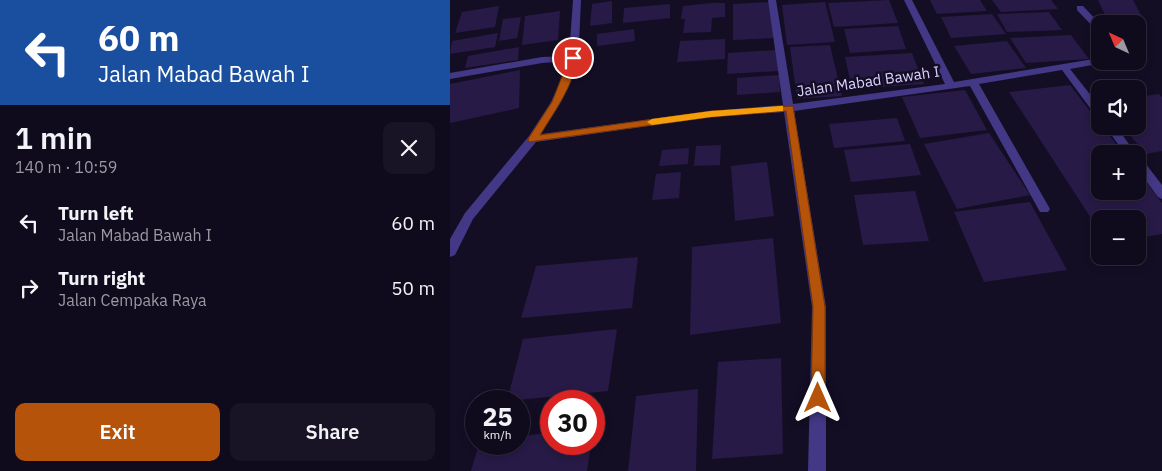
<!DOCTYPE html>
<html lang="en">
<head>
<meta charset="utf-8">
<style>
	:root { --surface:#0f0a1c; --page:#181325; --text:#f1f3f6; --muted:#9b9aa3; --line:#2f2b3b; --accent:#b45309 }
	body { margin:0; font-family:"IBM Plex Sans",sans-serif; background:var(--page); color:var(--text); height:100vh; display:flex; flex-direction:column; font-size:19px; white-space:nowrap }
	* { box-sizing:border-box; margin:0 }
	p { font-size:16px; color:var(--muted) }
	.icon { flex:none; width:28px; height:28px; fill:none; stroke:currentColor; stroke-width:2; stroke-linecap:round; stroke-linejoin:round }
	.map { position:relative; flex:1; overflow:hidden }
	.sheet { display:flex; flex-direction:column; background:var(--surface); width:450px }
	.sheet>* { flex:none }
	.top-card { background:#1a4fa0; color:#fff; overflow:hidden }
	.needle { width:32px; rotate:316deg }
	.buttons { position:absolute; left:641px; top:15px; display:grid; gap:10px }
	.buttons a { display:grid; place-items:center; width:55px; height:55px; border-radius:10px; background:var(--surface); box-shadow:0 2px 8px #0003,0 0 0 1px var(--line); font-size:25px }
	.speed { position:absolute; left:15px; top:390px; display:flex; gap:10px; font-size:25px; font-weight:700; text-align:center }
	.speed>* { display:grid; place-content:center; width:65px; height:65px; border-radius:50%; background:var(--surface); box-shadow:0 2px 8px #0003,0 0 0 1px var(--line); line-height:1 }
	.speed small { font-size:12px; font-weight:400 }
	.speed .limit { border:8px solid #d22; background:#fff; color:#111 }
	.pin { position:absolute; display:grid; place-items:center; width:42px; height:42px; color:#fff; margin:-21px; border:2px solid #fff; border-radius:50%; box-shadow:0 1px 5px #0007 }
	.me { position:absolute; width:55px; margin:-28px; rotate:0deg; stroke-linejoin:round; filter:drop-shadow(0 0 4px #0008) }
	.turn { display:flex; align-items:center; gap:18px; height:105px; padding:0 15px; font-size:22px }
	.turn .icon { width:65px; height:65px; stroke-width:2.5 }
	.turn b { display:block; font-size:35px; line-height:42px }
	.round { display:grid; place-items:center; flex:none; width:52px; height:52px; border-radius:10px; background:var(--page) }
	.overview { display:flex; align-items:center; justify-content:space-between; height:85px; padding:0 15px }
	h1 { font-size:30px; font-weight:600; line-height:38px }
	.button { display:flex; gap:10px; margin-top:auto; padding:10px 15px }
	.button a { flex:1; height:58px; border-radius:10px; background:var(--accent); color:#fff; font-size:20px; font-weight:600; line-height:58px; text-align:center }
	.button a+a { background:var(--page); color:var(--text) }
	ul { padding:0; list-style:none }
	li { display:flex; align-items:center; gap:15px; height:65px; padding:0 15px }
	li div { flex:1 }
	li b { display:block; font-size:19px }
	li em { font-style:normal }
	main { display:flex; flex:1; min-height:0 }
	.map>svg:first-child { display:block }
</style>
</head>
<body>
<main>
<section class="sheet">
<div class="top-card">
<div class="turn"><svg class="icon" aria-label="left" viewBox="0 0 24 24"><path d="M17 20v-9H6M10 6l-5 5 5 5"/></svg><div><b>60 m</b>Jalan Mabad Bawah I</div></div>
</div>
<div class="overview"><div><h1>1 min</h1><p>140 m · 10:59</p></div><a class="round"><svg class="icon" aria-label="close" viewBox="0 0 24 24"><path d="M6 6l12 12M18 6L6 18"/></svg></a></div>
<ul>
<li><svg class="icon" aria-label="left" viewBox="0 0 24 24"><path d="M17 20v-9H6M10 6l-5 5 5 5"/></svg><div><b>Turn left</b><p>Jalan Mabad Bawah I</p></div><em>60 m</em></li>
<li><svg class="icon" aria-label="right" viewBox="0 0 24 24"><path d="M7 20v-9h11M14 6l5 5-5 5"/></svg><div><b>Turn right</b><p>Jalan Cempaka Raya</p></div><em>50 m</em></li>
</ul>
<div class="button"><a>Exit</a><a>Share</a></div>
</section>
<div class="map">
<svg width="712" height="471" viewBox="0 0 712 471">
	<rect width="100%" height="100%" fill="#140e25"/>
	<path fill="#271a46" d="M 439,0 L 448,23 L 384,27 L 378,3 Z
		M 480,0 L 530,0 L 537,11 L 487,14 Z
		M 542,0 L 601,0 L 608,9 L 551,12 Z
		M 648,0 L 683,0 L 697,26 L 659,23 Z
		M 162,1 L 162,23 L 140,26 L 142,4 Z
		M 321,2 L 324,38 L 283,40 L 283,4 Z
		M 375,2 L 385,42 L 337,45 L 332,5 Z
		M 262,3 L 275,3 L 275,17 L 262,18 L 261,32 L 233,33 L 235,19 L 231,19 L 233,6 Z
		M 220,4 L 220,18 L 173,23 L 174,8 Z
		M 49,6 L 45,27 L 5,33 L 12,12 Z
		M 110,11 L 108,40 L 72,45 L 75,16 Z
		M 599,12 L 612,30 L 557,32 L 547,14 Z
		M 542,14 L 556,34 L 501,38 L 491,17 Z
		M 71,17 L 67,38 L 49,41 L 53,19 Z
		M 448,26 L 456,49 L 400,53 L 394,29 Z
		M 184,29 L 185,41 L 147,46 L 147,34 Z
		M 48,33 L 45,47 L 0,54 L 2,41 Z
		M 621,35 L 639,59 L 576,63 L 560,38 Z
		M 275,39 L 275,59 L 227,62 L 230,41 Z
		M 557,41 L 576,68 L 521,74 L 504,46 Z
		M 380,45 L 392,96 L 347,99 L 340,47 Z
		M 69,47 L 68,60 L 15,68 L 18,56 Z
		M 326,50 L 329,71 L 277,74 L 278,53 Z
		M 462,53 L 474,84 L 402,89 L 395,57 Z
		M 70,70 L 69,108 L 0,123 L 0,84 Z
		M 329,75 L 330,92 L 287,95 L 287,78 Z
		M 620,85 L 650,124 L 650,126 L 652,126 L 674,154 L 650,154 L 650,191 L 688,191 L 688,171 L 712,203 L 712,234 L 688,238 L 688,219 L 650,219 L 650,232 L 559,92 Z
		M 515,90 L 537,130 L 470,138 L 452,97 Z
		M 709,94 L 712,97 L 712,151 L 696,154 L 672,126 L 688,126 L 688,97 Z
		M 447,118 L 455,141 L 384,148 L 379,124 Z
		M 539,133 L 580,195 L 507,209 L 474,144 Z
		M 460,144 L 471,175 L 401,182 L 394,150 Z
		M 271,145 L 270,165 L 244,166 L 246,146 Z
		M 239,148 L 238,164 L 209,166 L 212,150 Z
		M 317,162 L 324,216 L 285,221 L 281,166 Z
		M 231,172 L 229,198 L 202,200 L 206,174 Z
		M 465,191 L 479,241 L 413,245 L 404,195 Z
		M 580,202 L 617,270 L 534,282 L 504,212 Z
		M 323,238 L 331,323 L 240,335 L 242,247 Z
		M 188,257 L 182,308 L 71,318 L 86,266 Z
		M 167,329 L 158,391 L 57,401 L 73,339 Z
		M 331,358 L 333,454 L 262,459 L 268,362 Z
		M 248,389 L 246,471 L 178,471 L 186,396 Z
		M 101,432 L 101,444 L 141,444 L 137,471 L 21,471 L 29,444 L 69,444 L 69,437 Z"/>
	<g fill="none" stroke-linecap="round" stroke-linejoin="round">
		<path fill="#423885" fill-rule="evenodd" d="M 123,0 L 131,0 L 128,66 L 111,102 L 91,134 L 261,111 L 333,105 L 318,0 L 326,0 L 343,104 L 495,84 L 454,0 L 462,0 L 504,82 L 650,58 L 650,61 L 654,61 L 653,63 L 620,69 L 650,107 L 650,117 L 646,116 L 612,70 L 529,84 L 600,209 L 598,212 L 590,212 L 520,86 L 344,111 L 376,307 L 376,471 L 358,471 L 362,307 L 334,112 L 261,117 L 86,142 L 23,219 L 5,255 L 0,257 L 0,239 L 15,213 L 79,136 L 101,102 L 118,66 L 119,61 L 92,63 L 0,79 L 0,73 L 92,57 L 119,56 Z
			M 627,6 L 633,6 L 650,24 L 650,32 L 647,31 L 627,10 Z
			M 655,126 L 666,126 L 686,154 L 675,154 Z
			M 688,158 L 692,159 L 712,185 L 712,199 L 708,197 L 688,170 Z"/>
	</g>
	<path fill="#b45309" stroke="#753606" d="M 120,56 L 127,58 C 124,85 104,112 90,135 L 261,111 L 343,106 L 375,307 L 375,398 L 373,403 L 368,405 L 363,403 L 361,398 L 363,307 L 336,111 L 261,117 L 79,142 L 78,139 L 102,102 Z"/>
	<path fill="#f59e0b" d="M 330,106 L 333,106 L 333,111 L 261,117 L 202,125 L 197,122 L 202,119 L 261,111 Z"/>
	<g text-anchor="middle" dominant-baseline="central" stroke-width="5" stroke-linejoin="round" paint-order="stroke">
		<g font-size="15" fill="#dcd2ff" stroke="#140e25">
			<text transform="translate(418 81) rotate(-8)">Jalan Mabad Bawah I</text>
		</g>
	</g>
</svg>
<div class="buttons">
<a><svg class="needle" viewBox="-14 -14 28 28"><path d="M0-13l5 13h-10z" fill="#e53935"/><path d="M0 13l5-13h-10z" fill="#9b9aa3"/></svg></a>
<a><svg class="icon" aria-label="sound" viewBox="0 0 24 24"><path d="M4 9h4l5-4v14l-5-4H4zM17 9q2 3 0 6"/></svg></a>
<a>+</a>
<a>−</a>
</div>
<div class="speed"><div>25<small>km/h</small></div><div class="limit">30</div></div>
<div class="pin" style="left:123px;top:58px;background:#d93025"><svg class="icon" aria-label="arrive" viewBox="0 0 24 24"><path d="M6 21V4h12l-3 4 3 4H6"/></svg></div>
<svg class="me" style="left:368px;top:398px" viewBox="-20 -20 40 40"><path d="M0-17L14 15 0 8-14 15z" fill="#b45309" stroke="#fff" stroke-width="4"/></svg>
</div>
</main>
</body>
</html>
